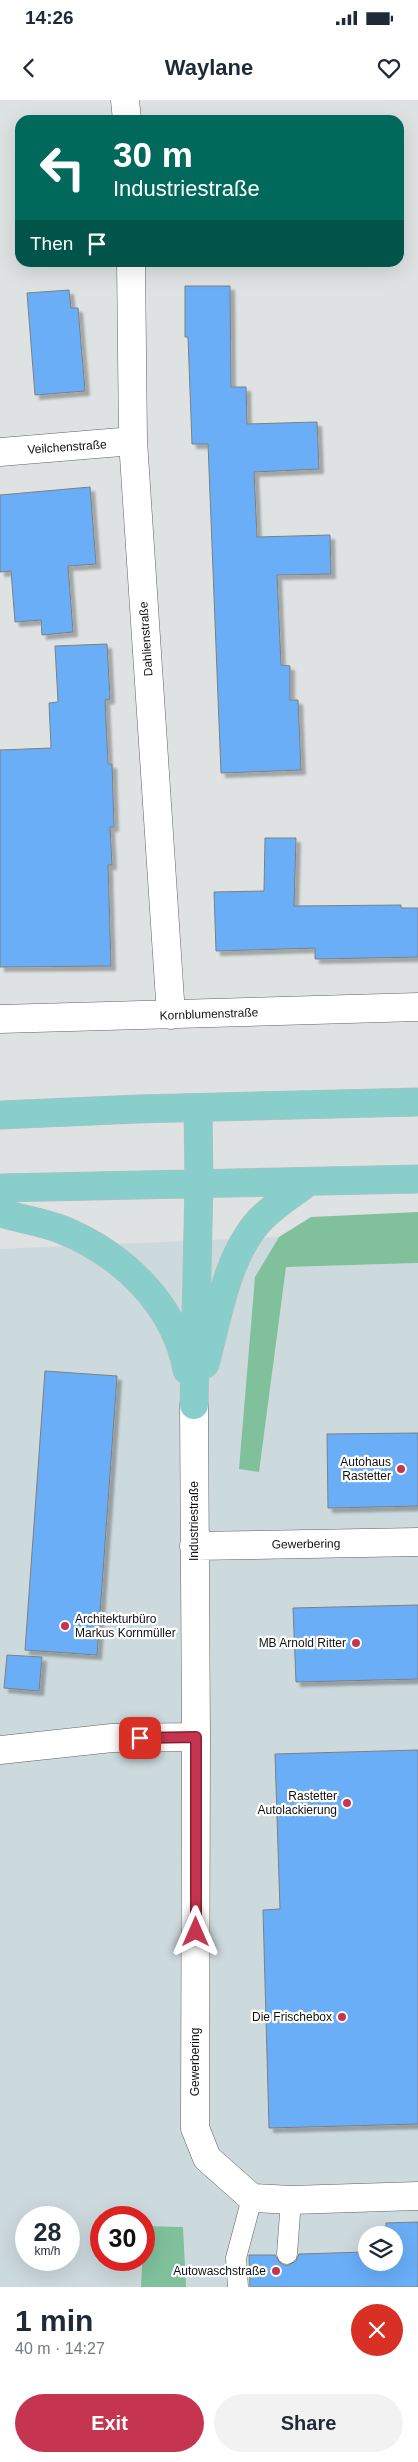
<!DOCTYPE html>
<html lang="en">
<head>
<meta charset="utf-8">
<style>
	:root { --surface:#fff; --page:#f2f2f3; --text:#1f2937; --muted:#747a83; --accent:#c6354f }
	body { margin:0; font-family:Arial,sans-serif; background:var(--page); color:var(--text); height:100vh; display:flex; flex-direction:column; font-size:19px; white-space:nowrap }
	* { box-sizing:border-box; margin:0 }
	p { font-size:16px; color:var(--muted) }
	.icon { flex:none; width:28px; height:28px; fill:none; stroke:currentColor; stroke-width:2; stroke-linecap:round; stroke-linejoin:round }
	.map { position:relative; height:2187px; overflow:hidden }
	.details { display:flex; flex-direction:column; background:var(--surface); flex:1 }
	.details>* { flex:none }
	.guide { position:absolute; left:15px; top:15px; width:389px; height:152px; border-radius:15px; box-shadow:0 5px 20px #0002; background:#00695c; color:#fff; overflow:hidden }
	.tools { position:absolute; left:358px; top:2126px; display:grid; gap:10px }
	.tools a { display:grid; place-items:center; width:45px; height:45px; border-radius:50%; background:var(--surface); box-shadow:0 5px 20px #0002; font-size:25px }
	.speed { position:absolute; left:15px; top:2106px; display:flex; gap:10px; font-size:25px; font-weight:700; text-align:center }
	.speed>* { display:grid; place-content:center; width:65px; height:65px; border-radius:50%; background:var(--surface); box-shadow:0 5px 20px #0002; line-height:1 }
	.speed small { font-size:12px; font-weight:400 }
	.speed .limit { border:8px solid #d22; background:#fff; color:#111 }
	.pin { position:absolute; display:grid; place-items:center; width:42px; height:42px; color:#fff; margin:-21px; border-radius:10px; box-shadow:0 2px 8px #0006 }
	.me { position:absolute; width:55px; margin:-28px; rotate:0deg; stroke-linejoin:round; filter:drop-shadow(0 0 4px #0008) }
	.turn { display:flex; align-items:center; gap:18px; height:105px; padding:0 15px; font-size:22px }
	.turn .icon { width:65px; height:65px; stroke-width:2.5 }
	.turn b { display:block; font-size:35px; line-height:42px }
	.then { display:flex; align-items:center; height:48px; padding:0 15px; background:#0003; gap:10px; font-size:19px }
	.round { display:grid; place-items:center; flex:none; width:52px; height:52px; border-radius:26px; background:var(--page) }
	.summary { display:flex; align-items:center; justify-content:space-between; height:85px; padding:0 15px }
	h1 { font-size:30px; font-weight:600; line-height:38px }
	.button { display:flex; gap:10px; margin-top:auto; padding:10px 15px }
	.button a { flex:1; height:58px; border-radius:30px; background:var(--accent); color:#fff; font-size:20px; font-weight:600; line-height:58px; text-align:center }
	.button a+a { background:var(--page); color:var(--text) }
	.status { display:flex; justify-content:space-between; align-items:center; height:35px; padding:0 25px; background:var(--surface); direction:ltr }
	.status svg { height:14px; fill:currentColor }
	header { display:flex; justify-content:space-between; align-items:center; height:65px; padding:0 15px; background:var(--surface); font-size:22px; font-weight:600 }
	.map>svg:first-child { display:block }
</style>
</head>
<body>
<div class="status"><b>14:26</b><svg viewBox="0 0 49 12"><path d="M0 12V9h3v3zM5 12V6h3v6zM10 12V3h3v9zM15 12V0h3v12zM26 1h20v11H26zM47 4h2v5h-2z"/></svg></div>
<header><svg class="icon" aria-label="back" viewBox="0 0 24 24"><path d="M15 5l-7 7 7 7"/></svg>Waylane<svg class="icon" aria-label="heart" viewBox="0 0 24 24"><path d="M12 20l-8-8c-3-5 5-10 8-4 3-6 11-1 8 4z"/></svg></header>
<div class="map">
<svg width="418" height="2187" viewBox="0 0 418 2187">
	<defs>
		<filter id="shadow"><feDropShadow dx="4.5" dy="4.5" stdDeviation="1" flood-color="#0004"/></filter>
	</defs>
	<rect width="100%" height="100%" fill="#dee2e3"/>
	<path fill="#ccd9dd" fill-rule="evenodd" d="M 279,1137 L 286,1167 L 418,1163 L 418,2187 L 0,2187 L 0,1149 ZM 26,2118 L 69,2118 L 69,2160 L 26,2160 ZM 101,2118 L 144,2118 L 144,2160 L 101,2160 ZM 366,2135 L 394,2135 L 394,2162 L 366,2162 Z"/>
	<path fill="#80c19c" d="M 418,1112 L 418,1163 L 286,1167 L 259,1372 L 239,1369 L 255,1177 L 279,1137 L 311,1117 Z
		M 144,2126 L 183,2127 L 186,2187 L 141,2187 Z"/>
	<path fill="#69aef7" stroke="#7d8082" filter="url(#shadow)" d="M 185,186 L 230,186 L 231,287 L 246,287 L 247,324 L 317,322 L 319,369 L 254,372 L 257,437 L 330,435 L 331,474 L 277,475 L 281,565 L 290,566 L 290,600 L 298,600 L 301,670 L 221,673 L 208,344 L 192,344 L 188,237 L 185,237 Z
		M 69,190 L 71,208 L 78,208 L 85,291 L 35,295 L 27,193 Z
		M 90,387 L 96,464 L 68,466 L 73,532 L 42,535 L 41,520 L 15,522 L 11,471 L 0,472 L 0,395 Z
		M 107,544 L 110,599 L 105,600 L 108,664 L 112,664 L 114,727 L 110,727 L 112,765 L 108,765 L 111,866 L 0,867 L 0,650 L 51,648 L 49,603 L 58,602 L 55,546 Z
		M 265,738 L 296,738 L 294,806 L 401,805 L 401,808 L 418,808 L 418,857 L 315,859 L 315,848 L 216,851 L 214,792 L 264,791 Z
		M 45,1271 L 117,1276 L 97,1555 L 25,1550 Z
		M 418,1333 L 418,1406 L 328,1408 L 327,1334 Z
		M 418,1505 L 418,1579 L 296,1582 L 293,1508 Z
		M 7,1555 L 42,1557 L 39,1591 L 4,1588 Z
		M 418,1650 L 418,2024 L 269,2028 L 263,1810 L 280,1809 L 275,1654 Z
		M 418,2122 L 418,2187 L 250,2187 L 249,2155 L 275,2155 L 280,2163 L 287,2166 L 296,2161 L 299,2154 L 366,2152 L 366,2162 L 394,2162 L 394,2135 L 386,2135 L 386,2123 Z"/>
	<g fill="none" stroke-linecap="round" stroke-linejoin="round">
		<g stroke="#5f6263" stroke-width="21">
			<path id="service" d="M 287,2154 L 291,2100
				M 238,2187 L 236,2158 L 252,2098"/>
		</g>
		<g stroke="#5f6263" stroke-width="29">
			<path id="minor" d="M 125,0 L 127,20
				M 131,162 L 133,341 L 171,915
				M 0,352 L 133,341
				M 0,919 L 418,907
				M 194,1305 L 196,1637 L 195,2028 L 207,2058 L 252,2098 L 291,2100 L 418,2096
				M 194,1446 L 418,1442
				M 0,1650 L 112,1638 L 196,1637"/>
		</g>
		<g stroke="#bcbcbd" stroke-width="29">
			<path id="primary" d="M 0,1015 L 138,1009 L 418,1002
				M 0,1088 L 418,1079
				M 0,1113 C 21,1119 43,1122 63,1130 C 123,1155 175,1204 187,1270
				M 205,1264 C 218,1217 226,1158 259,1121 C 273,1106 291,1095 307,1083
				M 194,1305 L 199,1084 L 198,1008"/>
		</g>
		<use href="#service" stroke="#fff" stroke-width="20"/>
		<use href="#minor" stroke="#fff" stroke-width="28"/>
		<use href="#primary" stroke="#88cfcb" stroke-width="28"/>
	</g>
	<g fill="none" stroke-linecap="round" stroke-linejoin="round">
		<g stroke="#812233" stroke-width="12">
			<path id="route" d="M 140,1638 L 196,1637 L 196,1832"/>
		</g>
		<use href="#route" stroke="#c6354f" stroke-width="9"/>
	</g>
	<g fill="#c6354f" stroke="#fff" stroke-width="2">
		<circle cx="401" cy="1369" r="5"/>
		<circle cx="65" cy="1526" r="5"/>
		<circle cx="356" cy="1543" r="5"/>
		<circle cx="347" cy="1703" r="5"/>
		<circle cx="342" cy="1917" r="5"/>
		<circle cx="276" cy="2171" r="5"/>
	</g>
	<g text-anchor="middle" dominant-baseline="central" stroke-width="4.5" stroke-linejoin="round" paint-order="stroke">
		<g font-size="12" fill="#101112" stroke="#fff">
			<text transform="translate(67 347) rotate(-4)">Veilchenstraße</text>
			<text transform="translate(146 539) rotate(-94)">Dahlienstraße</text>
			<text transform="translate(209 914) rotate(-2)">Kornblumenstraße</text>
			<text transform="translate(194 1421) rotate(-90)">Industriestraße</text>
			<text transform="translate(306 1444) rotate(-1)">Gewerbering</text>
			<text transform="translate(195 1962) rotate(-90)">Gewerbering</text>
		</g>
		<g font-size="12" fill="#101112" stroke="#fff" text-anchor="end">
			<text x="391" y="1362">Autohaus<tspan x="391" dy="14">Rastetter</tspan></text>
			<text x="75" y="1519" text-anchor="start">Architekturbüro<tspan x="75" dy="14">Markus Kornmüller</tspan></text>
			<text x="346" y="1543">MB Arnold Ritter</text>
			<text x="337" y="1696">Rastetter<tspan x="337" dy="14">Autolackierung</tspan></text>
			<text x="332" y="1917">Die Frischebox</text>
			<text x="266" y="2171">Autowaschstraße</text>
		</g>
	</g>
</svg>
<div class="tools">
<a><svg class="icon" aria-label="layers" viewBox="0 0 24 24"><path d="M12 4l9 5-9 5-9-5zM3 14l9 5 9-5"/></svg></a>
</div>
<div class="speed"><div>28<small>km/h</small></div><div class="limit">30</div></div>
<div class="pin" style="left:140px;top:1638px;background:#d93025"><svg class="icon" aria-label="arrive" viewBox="0 0 24 24"><path d="M6 21V4h12l-3 4 3 4H6"/></svg></div>
<svg class="me" style="left:196px;top:1832px" viewBox="-20 -20 40 40"><path d="M0-17L14 15 0 8-14 15z" fill="#c6354f" stroke="#fff" stroke-width="4"/></svg>
<div class="guide">
<div class="turn"><svg class="icon" aria-label="left" viewBox="0 0 24 24"><path d="M17 20v-9H6M10 6l-5 5 5 5"/></svg><div><b>30 m</b>Industriestraße</div></div>
<div class="then">Then<svg class="icon" aria-label="arrive" viewBox="0 0 24 24"><path d="M6 21V4h12l-3 4 3 4H6"/></svg></div>
</div>
</div>
<section class="details">
<div class="summary"><div><h1>1 min</h1><p>40 m · 14:27</p></div><a class="round" style="background:#d93025;color:#fff"><svg class="icon" aria-label="close" viewBox="0 0 24 24"><path d="M6 6l12 12M18 6L6 18"/></svg></a></div>
<div class="button"><a>Exit</a><a>Share</a></div>
</section>
</body>
</html>
